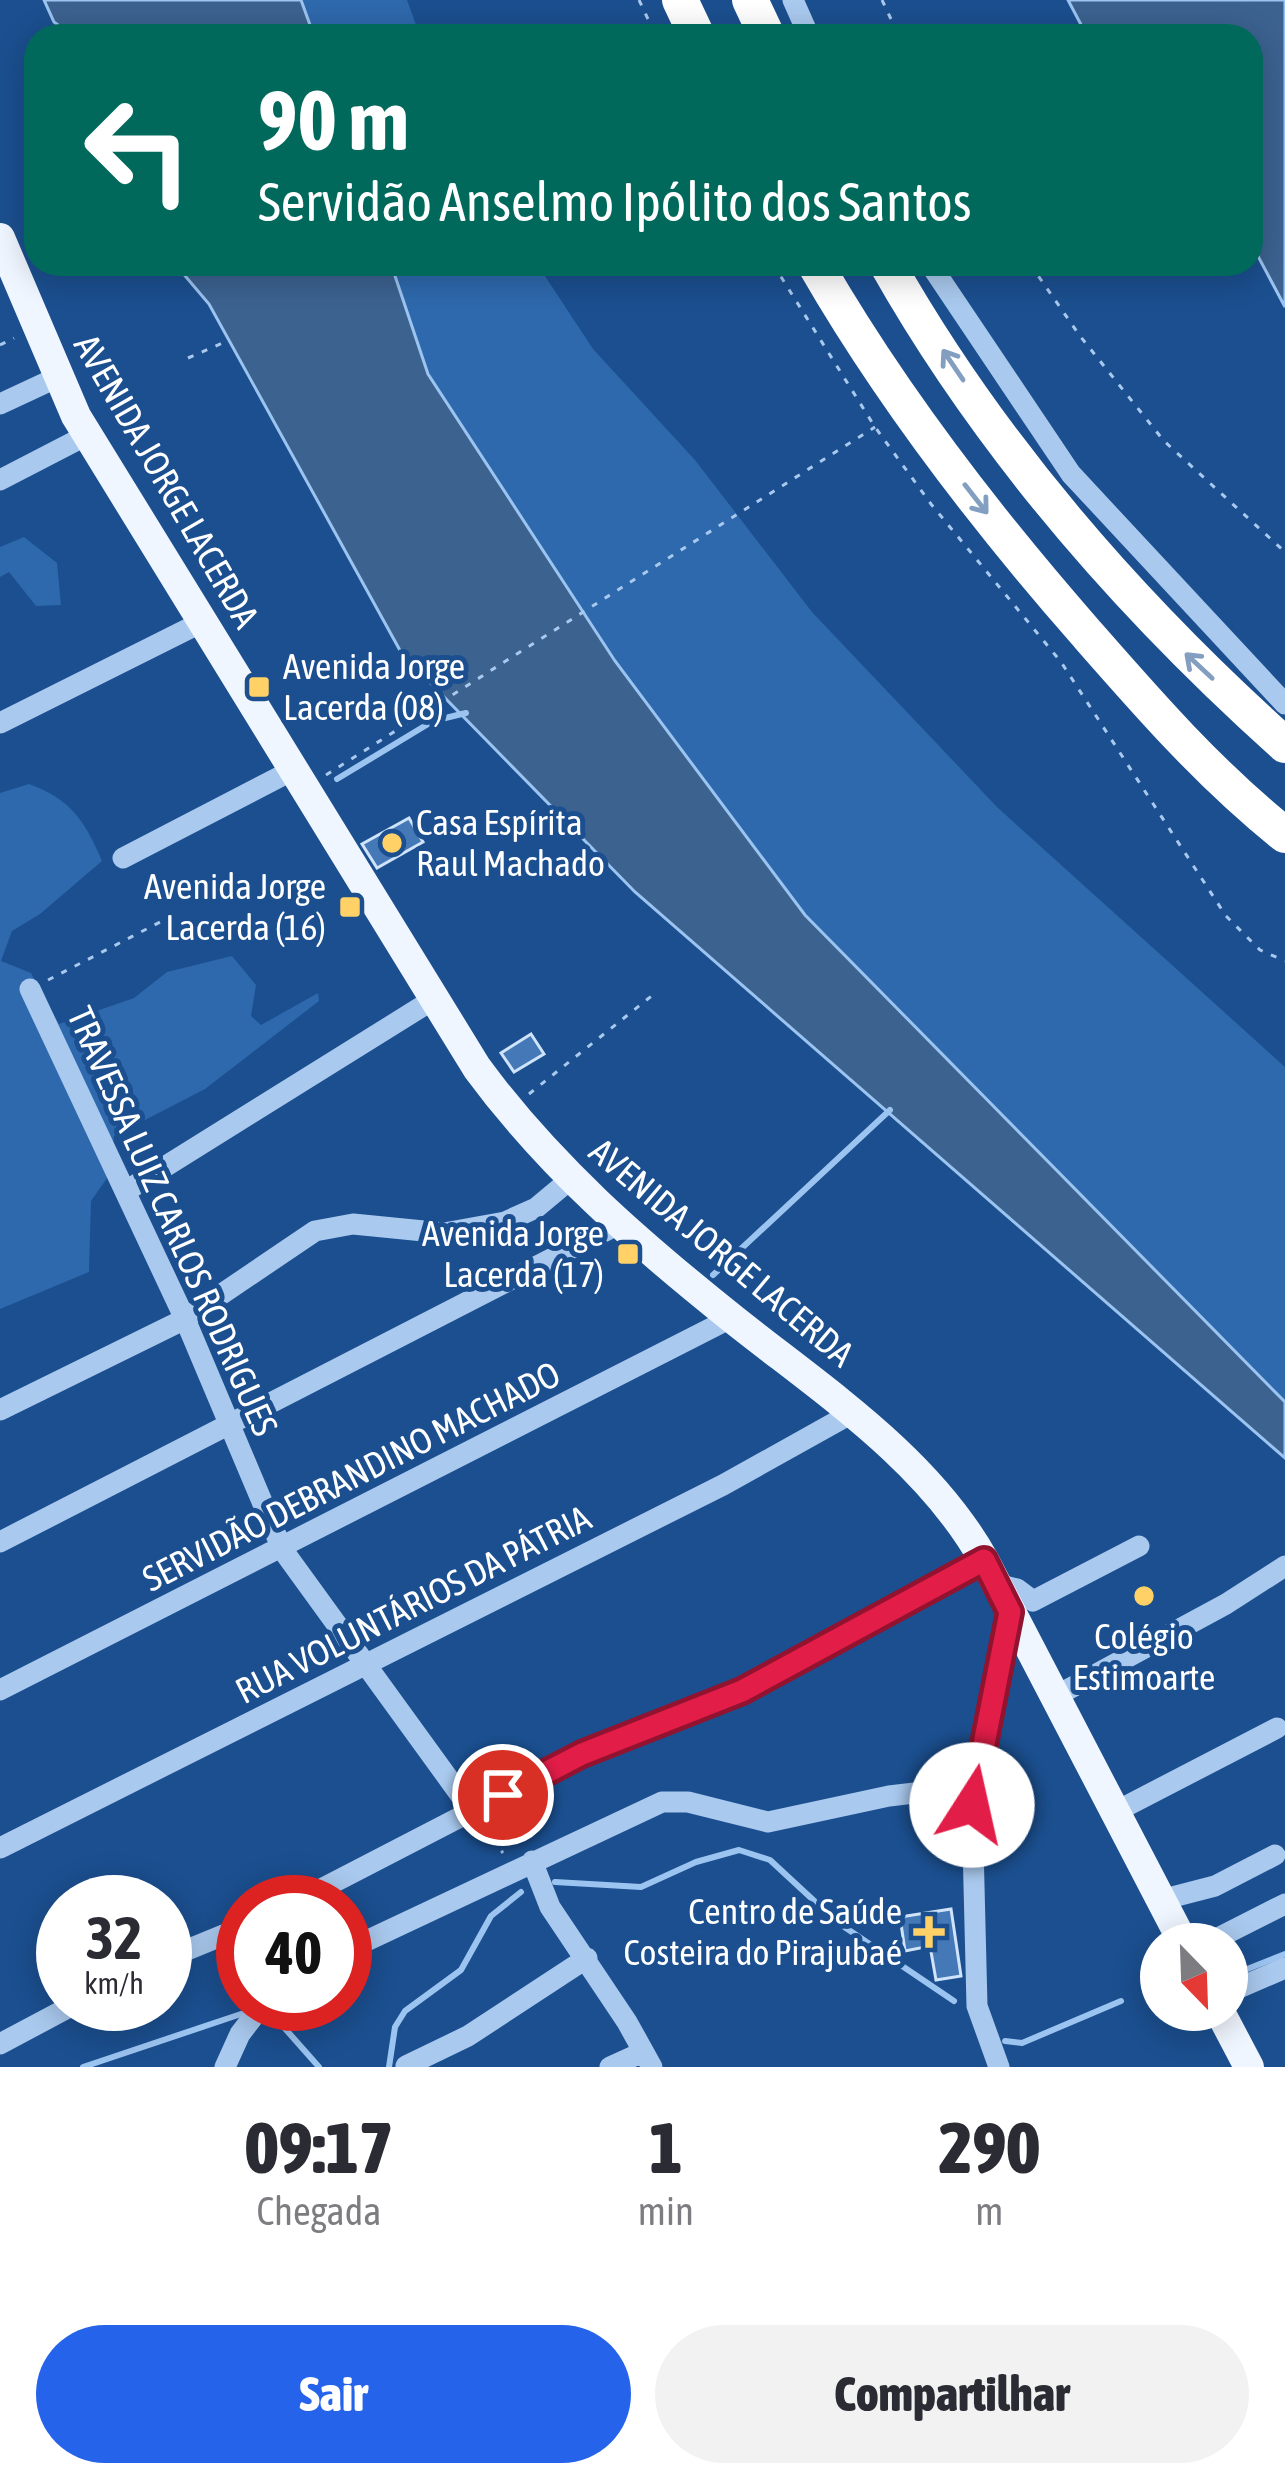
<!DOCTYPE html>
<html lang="pt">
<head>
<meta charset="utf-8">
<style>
	:root { --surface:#fff; --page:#f2f2f3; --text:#2b2b33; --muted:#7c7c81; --accent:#2563eb }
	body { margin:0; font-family:"Asap Condensed",sans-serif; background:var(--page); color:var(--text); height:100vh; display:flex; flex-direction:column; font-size:45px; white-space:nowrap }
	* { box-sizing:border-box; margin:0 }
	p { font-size:39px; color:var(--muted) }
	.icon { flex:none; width:66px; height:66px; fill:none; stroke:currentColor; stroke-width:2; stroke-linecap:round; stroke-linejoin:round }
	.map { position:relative; height:2067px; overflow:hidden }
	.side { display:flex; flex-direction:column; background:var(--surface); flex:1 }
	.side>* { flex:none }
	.banner { position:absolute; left:24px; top:24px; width:1239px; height:252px; border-radius:36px; box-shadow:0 6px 30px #0003; background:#00695c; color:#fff; overflow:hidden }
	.needle { width:78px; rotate:157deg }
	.fabs { position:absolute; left:1140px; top:1923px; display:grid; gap:24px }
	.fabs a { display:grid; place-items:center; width:108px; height:108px; border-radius:50%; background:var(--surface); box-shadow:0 6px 30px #0003; font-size:60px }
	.speed { position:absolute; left:36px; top:1875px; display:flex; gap:24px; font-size:60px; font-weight:700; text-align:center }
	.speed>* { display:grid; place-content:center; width:156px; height:156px; border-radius:50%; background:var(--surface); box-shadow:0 6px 30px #0003; line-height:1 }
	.speed small { font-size:30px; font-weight:400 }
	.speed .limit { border:18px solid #d22; background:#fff; color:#111 }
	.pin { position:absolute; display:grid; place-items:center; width:102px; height:102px; color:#fff; margin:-51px; border:6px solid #fff; border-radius:50%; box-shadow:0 3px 12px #0007 }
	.me { position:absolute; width:132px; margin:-66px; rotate:10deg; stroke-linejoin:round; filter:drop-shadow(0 0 9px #0008) }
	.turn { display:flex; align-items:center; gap:42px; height:252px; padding:0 36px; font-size:54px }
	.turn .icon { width:156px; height:156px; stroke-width:2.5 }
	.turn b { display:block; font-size:84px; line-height:102px }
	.eta { display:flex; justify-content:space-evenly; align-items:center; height:204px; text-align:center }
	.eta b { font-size:72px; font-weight:800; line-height:84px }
	.cta { display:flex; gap:24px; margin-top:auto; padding:24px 36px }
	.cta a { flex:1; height:138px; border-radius:72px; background:var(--accent); color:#fff; font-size:48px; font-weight:800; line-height:138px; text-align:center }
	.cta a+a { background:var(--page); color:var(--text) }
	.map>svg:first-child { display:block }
</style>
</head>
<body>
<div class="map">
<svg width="1285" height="2067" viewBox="0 0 1285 2067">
	<rect width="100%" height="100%" fill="#1b4f8f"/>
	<path fill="#2e69ad" d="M 301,0 L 407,0 L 420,36 L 314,36 Z
		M 391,264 L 537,264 L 593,349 L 695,460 L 812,612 L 997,807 L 1285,1067 L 1285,1402 L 805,915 L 615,661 L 428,373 Z
		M 24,537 L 57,563 L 61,605 L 36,606 L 9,572 L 0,577 L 0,547 Z
		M 29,784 C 71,799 85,821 102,861 L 40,914 L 12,931 L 1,961 L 31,973 L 59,1024 L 134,998 L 167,972 L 232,956 L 256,985 L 251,1016 L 261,1025 L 318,993 L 319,1001 L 205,1089 L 114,1136 L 110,1174 L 91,1201 L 89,1272 L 0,1309 L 0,793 Z"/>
	<path fill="#3c6290" stroke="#9cc4f0" stroke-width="3" d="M 44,0 L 301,0 L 314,36 L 73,36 L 54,22 Z
		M 1068,0 L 1285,0 L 1285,307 L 1251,243 L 1251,36 L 1087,36 Z
		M 175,264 L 391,264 L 428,374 L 615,661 L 805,915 L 1285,1402 L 1285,1458 L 635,892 L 402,654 L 209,304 Z"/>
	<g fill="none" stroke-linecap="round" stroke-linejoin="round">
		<path stroke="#9cc4f0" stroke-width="6" d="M 337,779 L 433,721 L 466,713
			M 713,1275 L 890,1110
			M 555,1882 L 641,1887 L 696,1862 L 739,1850 L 770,1860 L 837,1922 L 954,2001
			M 1227,1977 L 1285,1954
			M 273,2015 L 319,2067
			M 1005,2041 L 1022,2043 L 1121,2001
			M 83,2067 L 247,2012
			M 389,2067 L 395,2027 L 405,2011 L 461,1970 L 491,1916 L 521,1892"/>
	</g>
	<path fill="#4478b7" stroke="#cfe3fa" stroke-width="3" d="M 409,818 L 423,842 L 377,868 L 362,844 Z
		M 531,1034 L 544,1054 L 514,1072 L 501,1053 Z
		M 951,1909 L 961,1976 L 936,1980 L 930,1946 L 905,1951 L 900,1917 Z"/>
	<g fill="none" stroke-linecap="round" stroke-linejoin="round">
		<path stroke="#a9c9ee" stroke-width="3" stroke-dasharray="6 9" stroke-linecap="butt" d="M 639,0 L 656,36
			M 882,0 L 899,36
			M 773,264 L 875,427 L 931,504 L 1061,662 L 1226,916 L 1260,950 L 1285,961
			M 1030,264 L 1080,336 L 1164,441 L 1285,552
			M 0,345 L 14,338
			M 188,358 L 227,341
			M 326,775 L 875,427
			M 48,980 L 164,920
			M 529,1094 L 654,994
			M 483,1827 L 503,1853"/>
		<path stroke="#a9c9ee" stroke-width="21" d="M 793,0 L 809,36
			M 930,264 L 1071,474 L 1285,704
			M 0,404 L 58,377
			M 0,480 L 87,435
			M 0,723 L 200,623
			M 123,858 L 293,770
			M 30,989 L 185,1319 L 282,1549 L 464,1800
			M 126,1191 L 434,999
			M 0,1410 L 185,1319 L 315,1231 L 353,1224 L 444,1233 L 505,1222 L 536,1208 L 572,1178
			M 0,1542 L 617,1225
			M 996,1584 L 1017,1589 L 1033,1601 L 1139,1546
			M 0,1690 L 731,1318
			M 1054,1697 L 1226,1604 L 1285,1566
			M 1115,1812 L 1277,1728
			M 0,1848 L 723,1485 L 852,1413
			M 532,1861 L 550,1907 L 627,2022 L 652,2067
			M 1161,1900 L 1215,1886 L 1275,1855
			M 296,1902 L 582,1754 L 742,1691 L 984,1560
			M 1206,1944 L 1285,1904
			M 345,1951 L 662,1802 L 688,1802 L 768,1822 L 889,1796 L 974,1786
			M 165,1959 L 243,1927
			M 1227,1993 L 1285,1968
			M 0,2044 L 75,2004
			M 406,2066 L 468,2036 L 587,1958
			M 225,2067 L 240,2034 L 263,2004
			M 610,2067 L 643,2052
			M 999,2067 L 977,2006 L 972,1805 L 1010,1612"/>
		<path stroke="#f0f6ff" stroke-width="30" d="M 0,238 L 76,416 L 477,1068 C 549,1166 638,1243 733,1319 C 822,1390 927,1458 984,1560 L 1184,1944
			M 1219,2010 L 1249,2067"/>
		<path stroke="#fff" stroke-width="36" d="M 680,0 L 697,36
			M 750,0 L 767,36
			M 815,264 C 891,396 986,519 1086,633 C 1149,705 1210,775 1285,835
			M 887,264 C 990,446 1130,606 1285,745"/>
	</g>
	<defs><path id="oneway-shaft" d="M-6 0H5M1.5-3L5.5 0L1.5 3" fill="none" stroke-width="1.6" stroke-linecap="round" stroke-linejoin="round" transform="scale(3)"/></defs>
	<g stroke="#829ec1">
		<use href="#oneway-shaft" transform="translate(953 365) rotate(-124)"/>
		<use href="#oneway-shaft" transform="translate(976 499) rotate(52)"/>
		<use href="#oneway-shaft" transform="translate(1199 666) rotate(-137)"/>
	</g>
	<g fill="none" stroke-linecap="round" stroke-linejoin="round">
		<g stroke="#92132f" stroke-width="30">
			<path id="route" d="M 503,1795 L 582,1754 L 742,1691 L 984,1560 L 1010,1612 L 972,1805"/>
		</g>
		<use href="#route" stroke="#e11d48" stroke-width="21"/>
	</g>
	<g fill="#ffd166" stroke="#1b4f8f" stroke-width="4.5">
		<rect x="247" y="675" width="24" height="24" rx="6"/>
		<circle cx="392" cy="843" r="12"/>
		<rect x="338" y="895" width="24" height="24" rx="6"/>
		<rect x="616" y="1242" width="24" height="24" rx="6"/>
		<circle cx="1144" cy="1596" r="12"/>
		<path d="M923 1914h12v12h12v12h-12v12h-12v-12h-12v-12h12z"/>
	</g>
	<g text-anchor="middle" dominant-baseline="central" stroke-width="10" stroke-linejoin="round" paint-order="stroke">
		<g font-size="36" fill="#fff" stroke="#1b4f8f">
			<text transform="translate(167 481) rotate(60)">AVENIDA JORGE LACERDA</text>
			<text transform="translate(173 1221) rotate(66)">TRAVESSA LUIZ CARLOS RODRIGUES</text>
			<text transform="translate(722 1252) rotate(40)">AVENIDA JORGE LACERDA</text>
			<text transform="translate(351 1476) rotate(-27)">SERVIDÃO DEBRANDINO MACHADO</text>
			<text transform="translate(413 1604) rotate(-27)">RUA VOLUNTÁRIOS DA PÁTRIA</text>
		</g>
		<g font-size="36" fill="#fff" stroke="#1b4f8f" text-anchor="end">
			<text x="283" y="666" text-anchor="start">Avenida Jorge<tspan x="283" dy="41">Lacerda (08)</tspan></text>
			<text x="416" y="822" text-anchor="start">Casa Espírita<tspan x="416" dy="41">Raul Machado</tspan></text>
			<text x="326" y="886">Avenida Jorge<tspan x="326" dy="41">Lacerda (16)</tspan></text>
			<text x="604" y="1233">Avenida Jorge<tspan x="604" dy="41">Lacerda (17)</tspan></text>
			<text x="1144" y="1636" text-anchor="middle">Colégio<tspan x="1144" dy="41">Estimoarte</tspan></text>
			<text x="902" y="1911">Centro de Saúde<tspan x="902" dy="41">Costeira do Pirajubaé</tspan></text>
		</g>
	</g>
</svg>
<div class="fabs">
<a><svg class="needle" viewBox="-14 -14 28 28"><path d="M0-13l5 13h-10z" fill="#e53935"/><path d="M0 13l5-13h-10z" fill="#7c7c81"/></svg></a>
</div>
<div class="speed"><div>32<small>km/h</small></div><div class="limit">40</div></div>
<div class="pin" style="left:503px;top:1795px;background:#d93025"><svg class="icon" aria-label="arrive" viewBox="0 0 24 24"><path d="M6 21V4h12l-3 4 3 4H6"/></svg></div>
<svg class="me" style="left:972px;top:1805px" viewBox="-20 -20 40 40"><circle r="19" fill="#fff"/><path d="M0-13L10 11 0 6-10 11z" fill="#e11d48"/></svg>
<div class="banner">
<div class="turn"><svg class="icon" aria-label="left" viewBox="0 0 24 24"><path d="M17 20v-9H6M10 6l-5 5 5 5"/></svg><div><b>90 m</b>Servidão Anselmo Ipólito dos Santos</div></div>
</div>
</div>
<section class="side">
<div class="eta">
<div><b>09:17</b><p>Chegada</p></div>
<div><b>1</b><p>min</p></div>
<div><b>290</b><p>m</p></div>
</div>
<div class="cta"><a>Sair</a><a>Compartilhar</a></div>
</section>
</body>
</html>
